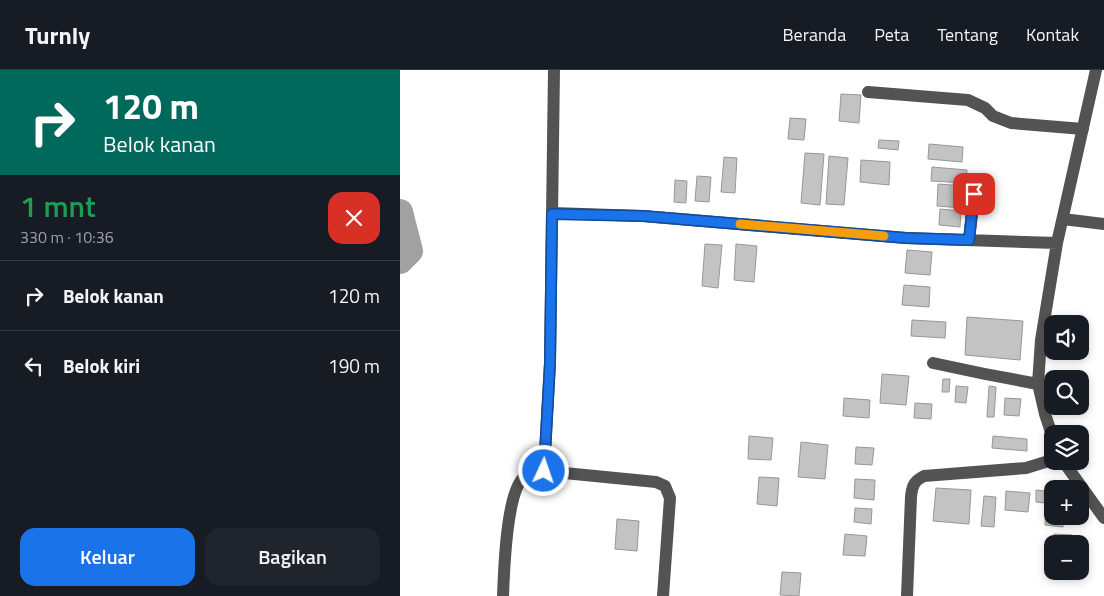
<!DOCTYPE html>
<html lang="id">
<head>
<meta charset="utf-8">
<style>
	:root { --surface:#171b24; --page:#20242c; --text:#f1f3f6; --muted:#9ea1a6; --line:#363941; --accent:#1a73e8 }
	body { margin:0; font-family:"Titillium Web",sans-serif; background:var(--page); color:var(--text); height:100vh; display:flex; flex-direction:column; font-size:19px; white-space:nowrap }
	* { box-sizing:border-box; margin:0 }
	p { font-size:16px; color:var(--muted) }
	.icon { flex:none; width:28px; height:28px; fill:none; stroke:currentColor; stroke-width:2; stroke-linecap:round; stroke-linejoin:round }
	.map { position:relative; flex:1; overflow:hidden }
	.drawer { display:flex; flex-direction:column; background:var(--surface); width:400px }
	.drawer>* { flex:none }
	.banner { background:#00695c; color:#fff; overflow:hidden }
	.buttons { position:absolute; left:644px; top:245px; display:grid; gap:10px }
	.buttons a { display:grid; place-items:center; width:45px; height:45px; border-radius:10px; background:var(--surface); box-shadow:0 2px 8px #0003; font-size:25px }
	.pin { position:absolute; display:grid; place-items:center; width:42px; height:42px; color:#fff; margin:-21px; border-radius:10px; box-shadow:0 2px 8px #0006 }
	.me { position:absolute; width:55px; margin:-28px; rotate:3deg; stroke-linejoin:round; filter:drop-shadow(0 0 4px #0008) }
	.turn { display:flex; align-items:center; gap:18px; height:105px; padding:0 20px; font-size:22px }
	.turn .icon { width:65px; height:65px; stroke-width:2.5 }
	.turn b { display:block; font-size:35px; line-height:42px }
	.round { display:grid; place-items:center; flex:none; width:52px; height:52px; border-radius:15px; background:var(--page) }
	.summary { display:flex; align-items:center; justify-content:space-between; height:85px; padding:0 20px }
	h1 { font-size:30px; font-weight:600; line-height:38px; color:#1e9e55 }
	.button { display:flex; gap:10px; margin-top:auto; padding:10px 20px }
	.button a { flex:1; height:58px; border-radius:15px; background:var(--accent); color:#fff; font-size:20px; font-weight:600; line-height:58px; text-align:center }
	.button a+a { background:var(--page); color:var(--text) }
	ul { padding:0; list-style:none }
	li { display:flex; align-items:center; gap:15px; height:70px; padding:0 20px; border-top:1px solid var(--line) }
	li div { flex:1 }
	li b { display:block; font-size:19px }
	li em { font-style:normal }
	header { display:flex; align-items:center; gap:30px; box-sizing:border-box; height:70px; padding:0 25px; background:var(--surface); border-bottom:1px solid var(--line) }
	header strong { font-size:24px }
	nav { display:flex; gap:28px; margin-inline-start:auto; font-size:18px }
	main { display:flex; flex:1; min-height:0 }
	.map>svg:first-child { display:block }
</style>
</head>
<body>
<header>
<strong>Turnly</strong>
<nav><a>Beranda</a><a>Peta</a><a>Tentang</a><a>Kontak</a></nav>
</header>
<main>
<section class="drawer">
<div class="banner">
<div class="turn"><svg class="icon" aria-label="right" viewBox="0 0 24 24"><path d="M7 20v-9h11M14 6l5 5-5 5"/></svg><div><b>120 m</b>Belok kanan</div></div>
</div>
<div class="summary"><div><h1>1 mnt</h1><p>330 m · 10:36</p></div><a class="round" style="background:#d93025;color:#fff"><svg class="icon" aria-label="close" viewBox="0 0 24 24"><path d="M6 6l12 12M18 6L6 18"/></svg></a></div>
<ul>
<li><svg class="icon" aria-label="right" viewBox="0 0 24 24"><path d="M7 20v-9h11M14 6l5 5-5 5"/></svg><div><b>Belok kanan</b></div><em>120 m</em></li>
<li><svg class="icon" aria-label="left" viewBox="0 0 24 24"><path d="M17 20v-9H6M10 6l-5 5 5 5"/></svg><div><b>Belok kiri</b></div><em>190 m</em></li>
</ul>
<div class="button"><a>Keluar</a><a>Bagikan</a></div>
</section>
<div class="map">
<svg width="704" height="526" viewBox="0 0 704 526">
	<rect width="100%" height="100%" fill="#fff"/>
	<g fill="none" stroke-linecap="round" stroke-linejoin="round">
		<path stroke="#a1a1a1" stroke-width="26" d="M 0,142 L 10,181 L 0,191"/>
	</g>
	<path fill="#c3c3c3" stroke="#979797" d="M 441,24 L 461,25 L 459,53 L 439,51 Z
		M 390,48 L 406,49 L 404,70 L 388,69 Z
		M 479,70 L 499,71 L 498,80 L 478,78 Z
		M 529,74 L 563,77 L 562,92 L 528,89 Z
		M 405,83 L 424,84 L 420,135 L 401,133 Z
		M 429,86 L 448,88 L 444,135 L 426,134 Z
		M 324,87 L 337,88 L 335,123 L 321,122 Z
		M 461,90 L 490,92 L 489,115 L 460,112 Z
		M 532,97 L 567,100 L 566,113 L 531,111 Z
		M 297,106 L 311,107 L 309,132 L 295,131 Z
		M 275,110 L 287,111 L 286,133 L 274,132 Z
		M 538,114 L 565,116 L 563,138 L 537,136 Z
		M 540,139 L 561,141 L 560,157 L 539,155 Z
		M 305,174 L 322,175 L 318,218 L 302,216 Z
		M 336,174 L 357,176 L 354,212 L 334,210 Z
		M 507,180 L 532,182 L 530,205 L 505,203 Z
		M 504,215 L 530,217 L 529,237 L 502,235 Z
		M 567,247 L 623,251 L 620,290 L 565,285 Z
		M 512,250 L 546,252 L 545,268 L 511,266 Z
		M 482,304 L 509,306 L 506,335 L 480,333 Z
		M 543,309 L 550,309 L 549,322 L 542,322 Z
		M 556,316 L 568,317 L 566,333 L 555,332 Z
		M 589,316 L 596,317 L 594,347 L 587,347 Z
		M 444,328 L 470,330 L 469,348 L 443,346 Z
		M 605,328 L 621,329 L 619,346 L 604,345 Z
		M 515,333 L 532,334 L 531,349 L 514,348 Z
		M 349,366 L 373,368 L 371,390 L 348,389 Z
		M 593,366 L 627,369 L 627,381 L 592,378 Z
		M 401,372 L 428,375 L 425,409 L 398,407 Z
		M 456,377 L 474,378 L 472,395 L 455,394 Z
		M 359,407 L 379,408 L 377,436 L 357,434 Z
		M 455,409 L 475,410 L 474,430 L 454,428 Z
		M 536,418 L 571,420 L 569,454 L 533,451 Z
		M 636,420 L 652,422 L 652,434 L 636,432 Z
		M 606,421 L 630,423 L 628,442 L 605,440 Z
		M 584,426 L 596,427 L 594,457 L 581,456 Z
		M 455,438 L 472,439 L 471,454 L 454,452 Z
		M 646,440 L 652,441 L 652,446 L 664,446 L 663,457 L 645,455 Z
		M 217,449 L 239,451 L 237,481 L 215,479 Z
		M 445,464 L 467,466 L 465,486 L 443,485 Z
		M 654,464 L 672,465 L 672,474 L 653,474 Z
		M 382,502 L 401,503 L 399,526 L 380,525 Z"/>
	<g fill="none" stroke-linecap="round" stroke-linejoin="round">
		<path stroke="#535353" stroke-width="12" d="M 468,22 L 568,30 L 585,38 L 593,46 L 611,53 L 683,59
			M 152,143 L 243,146 L 506,168 L 657,173
			M 663,149 L 704,154
			M 569,170 L 574,124
			M 533,293 L 585,304 L 638,314
			M 652,365 L 645,344 L 638,314 L 641,270 L 657,173 L 696,0
			M 663,391 L 704,448
			M 144,401 L 256,412 L 265,416 L 270,428 L 263,526
			M 103,526 C 104,502 106,425 123,408 C 129,402 135,402 144,401 L 150,293 L 154,0
			M 507,526 L 511,427 C 512,416 514,411 524,406 L 626,398 L 652,390"/>
	</g>
	<g fill="none" stroke-linecap="round" stroke-linejoin="round">
		<g stroke="#114b97" stroke-width="12">
			<path id="route" d="M 144,401 L 150,293 L 152,144 L 243,146 L 506,168 L 569,170 L 574,124"/>
		</g>
		<use href="#route" stroke="#1a73e8" stroke-width="9"/>
		<path stroke="#f59e0b" stroke-width="9" d="M 340,154 L 484,166"/>
	</g>
</svg>
<div class="buttons">
<a><svg class="icon" aria-label="sound" viewBox="0 0 24 24"><path d="M4 9h4l5-4v14l-5-4H4zM17 9q2 3 0 6"/></svg></a>
<a><svg class="icon" aria-label="search" viewBox="0 0 24 24"><circle cx="10" cy="10" r="6"/><path d="M15 15l6 6"/></svg></a>
<a><svg class="icon" aria-label="layers" viewBox="0 0 24 24"><path d="M12 4l9 5-9 5-9-5zM3 14l9 5 9-5"/></svg></a>
<a>+</a>
<a>−</a>
</div>
<div class="pin" style="left:574px;top:124px;background:#d93025"><svg class="icon" aria-label="arrive" viewBox="0 0 24 24"><path d="M6 21V4h12l-3 4 3 4H6"/></svg></div>
<svg class="me" style="left:144px;top:401px" viewBox="-20 -20 40 40"><circle r="17" fill="#1a73e8" stroke="#fff" stroke-width="3"/><path d="M0-11L8 9 0 5-8 9z" fill="#fff"/></svg>
</div>
</main>
</body>
</html>
